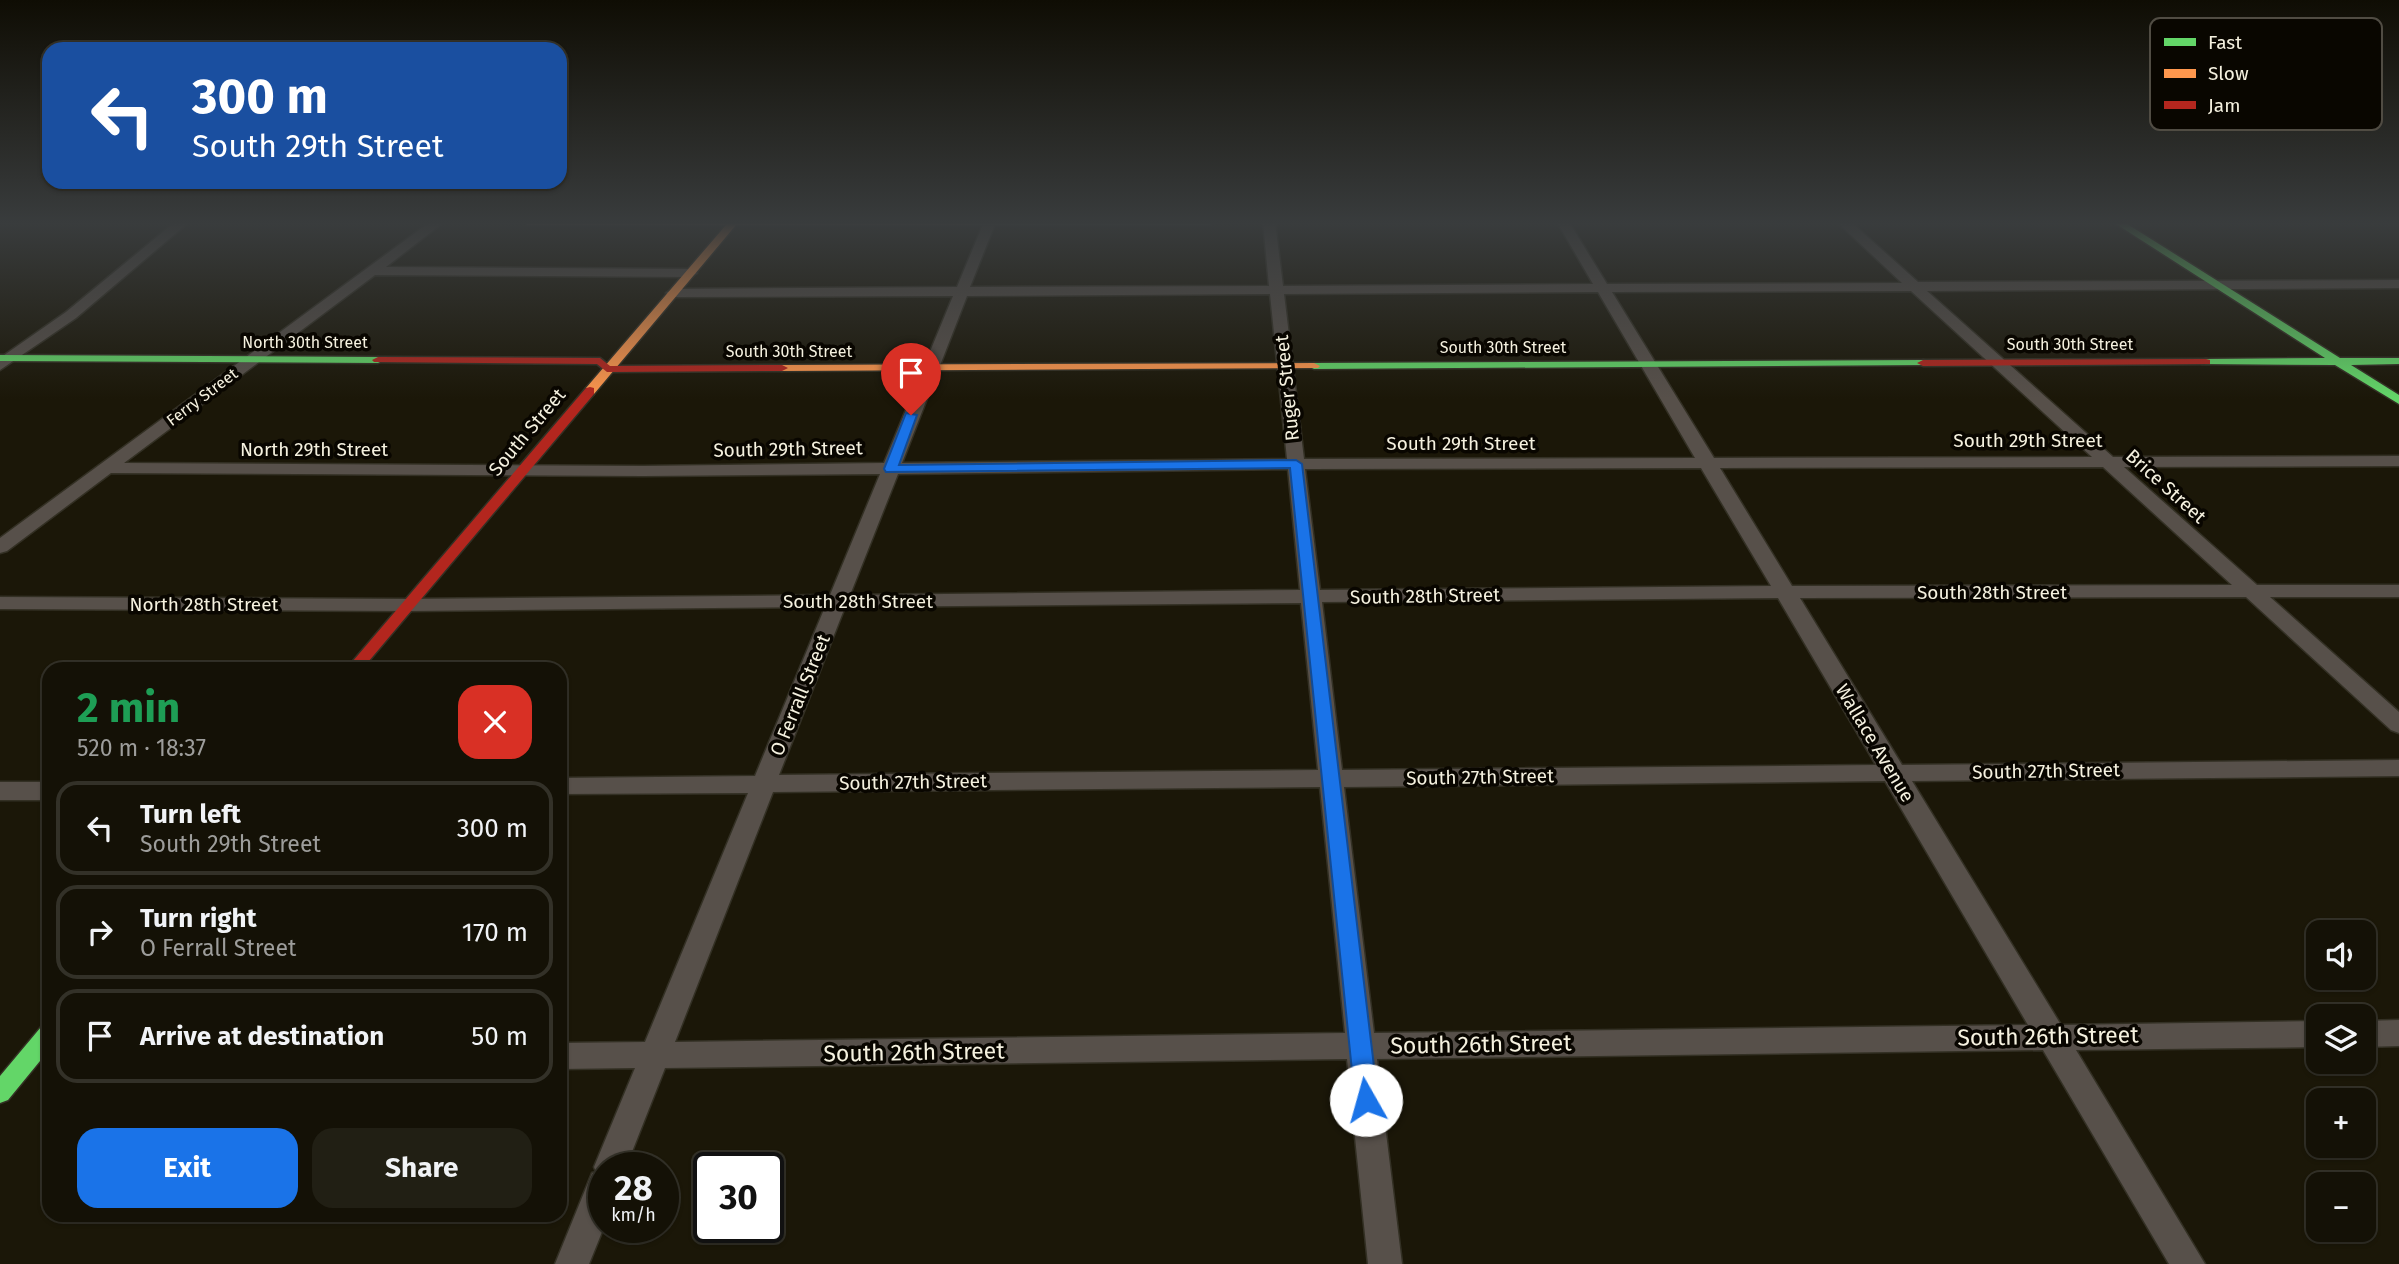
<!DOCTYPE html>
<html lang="en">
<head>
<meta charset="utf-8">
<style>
	:root { --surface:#141106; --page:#211f14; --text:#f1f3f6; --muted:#9d9d9b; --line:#333128; --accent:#1a73e8 }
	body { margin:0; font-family:"Fira Sans",sans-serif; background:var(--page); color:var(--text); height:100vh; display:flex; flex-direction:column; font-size:26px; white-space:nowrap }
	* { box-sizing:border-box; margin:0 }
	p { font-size:23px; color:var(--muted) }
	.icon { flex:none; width:38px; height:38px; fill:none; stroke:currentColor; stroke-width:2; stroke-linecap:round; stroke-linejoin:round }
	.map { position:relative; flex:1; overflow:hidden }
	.details { position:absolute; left:42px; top:662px; width:525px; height:560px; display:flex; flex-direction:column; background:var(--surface); border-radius:21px; box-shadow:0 2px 5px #0004,0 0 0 2px var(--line) }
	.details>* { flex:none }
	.top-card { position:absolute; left:42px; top:42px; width:525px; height:147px; border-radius:21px; box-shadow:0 2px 5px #0004,0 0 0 2px var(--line); background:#1a4fa0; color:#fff; overflow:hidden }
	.controls { position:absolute; left:2306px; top:920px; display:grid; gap:14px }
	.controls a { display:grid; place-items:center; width:70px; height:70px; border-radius:14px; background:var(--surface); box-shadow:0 2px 5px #0004,0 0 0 2px var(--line); font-size:35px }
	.speed { position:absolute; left:588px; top:1152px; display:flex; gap:14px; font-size:35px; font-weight:700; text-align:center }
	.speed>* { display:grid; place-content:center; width:91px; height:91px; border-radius:50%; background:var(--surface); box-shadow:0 2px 5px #0004,0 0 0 2px var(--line); line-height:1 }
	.speed small { font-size:18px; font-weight:400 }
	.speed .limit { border:4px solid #111; border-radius:10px; background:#fff; color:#111 }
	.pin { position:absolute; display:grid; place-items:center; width:60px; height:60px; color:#fff; margin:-72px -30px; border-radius:50% 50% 50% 0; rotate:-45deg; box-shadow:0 0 7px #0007 }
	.pin .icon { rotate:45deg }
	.me { position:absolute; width:77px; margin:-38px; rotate:353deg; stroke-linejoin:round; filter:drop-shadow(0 0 5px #0008) }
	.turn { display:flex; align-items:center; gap:24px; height:147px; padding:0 35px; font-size:32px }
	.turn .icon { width:91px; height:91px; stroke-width:2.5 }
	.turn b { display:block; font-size:49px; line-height:60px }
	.round { display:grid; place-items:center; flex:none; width:74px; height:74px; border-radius:21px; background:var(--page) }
	.head { display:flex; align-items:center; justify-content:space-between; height:119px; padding:0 35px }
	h1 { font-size:42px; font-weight:700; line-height:52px; color:#1e9e55 }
	.cta { display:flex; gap:14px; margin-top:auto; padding:14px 35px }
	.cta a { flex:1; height:80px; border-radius:21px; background:var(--accent); color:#fff; font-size:28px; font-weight:700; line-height:80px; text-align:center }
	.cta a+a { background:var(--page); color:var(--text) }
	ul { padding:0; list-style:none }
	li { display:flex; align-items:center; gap:21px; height:94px; margin:0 14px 10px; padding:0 21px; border:4px solid var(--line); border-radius:21px }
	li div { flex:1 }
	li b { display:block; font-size:26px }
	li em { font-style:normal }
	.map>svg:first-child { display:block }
</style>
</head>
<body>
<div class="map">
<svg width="2399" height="1264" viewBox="0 0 2399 1264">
	<rect width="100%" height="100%" fill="#1b1708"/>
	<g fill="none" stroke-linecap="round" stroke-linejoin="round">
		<g stroke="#333024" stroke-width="3">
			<path id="street" d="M 175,222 L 189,222 L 76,318 L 0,370 L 0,358 L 66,312 Z
				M 430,222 L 444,222 L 386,267 L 690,269 L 697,273 L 690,277 L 375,275 L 124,463 L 643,466 L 884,463 L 953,296 L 673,297 L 666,293 L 673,289 L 957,287 L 984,222 L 995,224 L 970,287 L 1269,286 L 1263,222 L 1275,222 L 1283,286 L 1593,284 L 1557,222 L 1569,222 L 1607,284 L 1902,283 L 1837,222 L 1851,222 L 1918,282 L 2399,280 L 2399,288 L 1927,291 L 2113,457 L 2399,456 L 2399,466 L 2124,467 L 2257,585 L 2399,585 L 2399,597 L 2270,597 L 2399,712 L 2399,733 L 2391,730 L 2246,597 L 1800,598 L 1902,765 L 2399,760 L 2399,776 L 1912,781 L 2061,1025 L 2319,1021 L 2319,1047 L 2076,1050 L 2205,1264 L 2169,1264 L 2043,1050 L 1377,1059 L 1402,1264 L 1368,1264 L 1347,1059 L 665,1068 L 626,1167 L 604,1167 L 604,1227 L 589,1264 L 555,1264 L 592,1173 L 596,1172 L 594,1167 L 635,1068 L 560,1069 L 560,1043 L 645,1042 L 748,793 L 560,794 L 560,778 L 755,776 L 825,607 L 409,611 L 0,609 L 0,597 L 409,599 L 830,595 L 880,474 L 643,476 L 111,473 L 7,551 L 0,553 L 0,538 ZM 1911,291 L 2092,457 L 1714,458 L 1612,292 ZM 1598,292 L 1695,458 L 1304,459 L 1284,294 ZM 1270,294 L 1287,459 L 902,463 L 967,296 ZM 2103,467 L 2232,585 L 1792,586 L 1720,468 ZM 1701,468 L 1771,586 L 1320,590 L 1305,469 ZM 1288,469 L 1300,590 L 850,595 L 898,474 ZM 1778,598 L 1876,765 L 1342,770 L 1322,602 ZM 1301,603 L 1318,770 L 779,775 L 845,607 ZM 1885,781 L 2028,1025 L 1374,1033 L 1344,787 ZM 1320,787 L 1345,1033 L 675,1042 L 773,792 Z
				M 0,782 L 49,782 L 49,800 L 0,800 Z
				M 2399,1020 L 2399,1046 L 2364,1047 L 2364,1021 Z"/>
		</g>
		<g stroke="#333024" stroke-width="3">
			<path id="fast" d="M 967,222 L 1214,222 L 1210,225 L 971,225 Z
				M 2113,222 L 2124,222 L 2340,358 L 2399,358 L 2399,364 L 2351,365 L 2399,395 L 2399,404 L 2335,365 L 2202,364 L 2202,360 L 2206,359 L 2325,358 Z
				M 0,355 L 378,357 L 384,360 L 378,363 L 0,361 Z
				M 1923,360 L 1927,361 L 1927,365 L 1314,369 L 1308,366 L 1314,363 Z
				M 49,1025 L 49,1050 L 8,1100 L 0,1103 L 0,1076 L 41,1027 Z"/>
		</g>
		<g stroke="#333024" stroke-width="3">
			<path id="slow" d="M 523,222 L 975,222 L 971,225 L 736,225 L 594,394 L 586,394 L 586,388 L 726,225 L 527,225 Z
				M 1314,363 L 1320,366 L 1318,368 L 782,371 L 776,368 L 782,365 Z"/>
		</g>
		<g stroke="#333024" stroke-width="3">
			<path id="jam" d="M 378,357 L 600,358 L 610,366 L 782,365 L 788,368 L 782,371 L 607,372 L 597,364 L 374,362 L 372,360 Z
				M 2206,359 L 2210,360 L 2210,364 L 1923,366 L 1917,363 L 1923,360 Z
				M 590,387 L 594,388 L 594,394 L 363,668 L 347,668 L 586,388 Z"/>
		</g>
		<use href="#street" fill="#57504a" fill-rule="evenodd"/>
		<use href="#fast" fill="#63d668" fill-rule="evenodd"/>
		<use href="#slow" fill="#ff974d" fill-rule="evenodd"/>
		<use href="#jam" fill="#b3261e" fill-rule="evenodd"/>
	</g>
	<linearGradient id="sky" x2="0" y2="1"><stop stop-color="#0f0d04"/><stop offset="0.56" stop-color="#393c3d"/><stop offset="1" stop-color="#393c3d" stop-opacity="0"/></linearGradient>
	<rect width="2399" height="399" fill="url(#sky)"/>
	<path fill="#1a73e8" stroke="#114b97" stroke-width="2" d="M 906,413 L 917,415 L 899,465 L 1296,460 L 1302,464 L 1378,1100 L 1375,1108 L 1366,1111 L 1358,1108 L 1355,1100 L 1290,468 L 886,472 L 884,469 Z"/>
	<g text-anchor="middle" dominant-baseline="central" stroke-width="7" stroke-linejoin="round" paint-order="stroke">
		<g font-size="16" fill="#f5f1df" stroke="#090600">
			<text x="305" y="342">North 30th Street</text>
			<text x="2070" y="344">South 30th Street</text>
			<text x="1503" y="347">South 30th Street</text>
			<text x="789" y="351">South 30th Street</text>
			<text transform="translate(202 397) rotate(-37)">Ferry Street</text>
		</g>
		<g font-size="19" fill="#f5f1df" stroke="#090600">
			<text transform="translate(1287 388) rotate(-96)">Ruger Street</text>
			<text transform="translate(527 432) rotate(-50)">South Street</text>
			<text x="2028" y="440">South 29th Street</text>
			<text x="1461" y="443">South 29th Street</text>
			<text x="314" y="449">North 29th Street</text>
			<text transform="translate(788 449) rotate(-1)">South 29th Street</text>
			<text transform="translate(2166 486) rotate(42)">Brice Street</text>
			<text x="1992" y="592">South 28th Street</text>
			<text transform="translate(1425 596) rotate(-1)">South 28th Street</text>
			<text x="858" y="601">South 28th Street</text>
			<text x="204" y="604">North 28th Street</text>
			<text transform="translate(800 695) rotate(-68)">O Ferrall Street</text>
			<text transform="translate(1875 743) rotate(59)">Wallace Avenue</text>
			<text transform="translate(2046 771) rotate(-1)">South 27th Street</text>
			<text transform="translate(1480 777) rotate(-1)">South 27th Street</text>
			<text transform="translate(913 782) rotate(-1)">South 27th Street</text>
		</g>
		<g font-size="23" fill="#f5f1df" stroke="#090600">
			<text transform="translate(2048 1036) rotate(-1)">South 26th Street</text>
			<text transform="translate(1481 1044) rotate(-1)">South 26th Street</text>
			<text transform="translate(914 1052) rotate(-1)">South 26th Street</text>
		</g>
	</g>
	<rect x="2150" y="18" width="232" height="112" rx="10" fill="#090600" stroke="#504c43" stroke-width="2"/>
	<rect x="2164" y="38" width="32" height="8" fill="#63d668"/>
	<rect x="2164" y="69" width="32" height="9" fill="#ff974d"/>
	<rect x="2164" y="101" width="32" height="8" fill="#b3261e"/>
	<g font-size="19" fill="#f5f1df">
		<text x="2208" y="49">Fast</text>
		<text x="2208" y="80">Slow</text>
		<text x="2208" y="112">Jam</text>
	</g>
</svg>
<div class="controls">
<a><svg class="icon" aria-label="sound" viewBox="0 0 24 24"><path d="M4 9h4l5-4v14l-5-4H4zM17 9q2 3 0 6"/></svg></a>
<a><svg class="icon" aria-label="layers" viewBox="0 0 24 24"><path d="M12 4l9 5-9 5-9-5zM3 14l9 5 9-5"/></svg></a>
<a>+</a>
<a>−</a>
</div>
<div class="speed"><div>28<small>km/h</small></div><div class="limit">30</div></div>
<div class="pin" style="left:911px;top:415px;background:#d93025"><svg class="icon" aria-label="arrive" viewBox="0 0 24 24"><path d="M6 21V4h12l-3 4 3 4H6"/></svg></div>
<svg class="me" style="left:1366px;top:1100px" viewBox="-20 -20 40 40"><circle r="19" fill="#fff"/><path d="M0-13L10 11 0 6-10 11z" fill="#1a73e8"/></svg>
<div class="top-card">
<div class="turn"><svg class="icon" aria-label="left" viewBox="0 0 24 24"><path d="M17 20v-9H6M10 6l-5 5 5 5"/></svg><div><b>300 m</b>South 29th Street</div></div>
</div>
<section class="details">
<div class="head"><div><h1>2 min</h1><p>520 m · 18:37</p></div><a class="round" style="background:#d93025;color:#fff"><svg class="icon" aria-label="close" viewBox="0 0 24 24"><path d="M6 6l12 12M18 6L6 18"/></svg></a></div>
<ul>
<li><svg class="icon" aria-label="left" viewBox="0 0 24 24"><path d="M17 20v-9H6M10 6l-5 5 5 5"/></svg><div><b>Turn left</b><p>South 29th Street</p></div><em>300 m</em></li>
<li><svg class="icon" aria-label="right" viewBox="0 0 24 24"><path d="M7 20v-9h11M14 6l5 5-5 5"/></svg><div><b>Turn right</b><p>O Ferrall Street</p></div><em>170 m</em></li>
<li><svg class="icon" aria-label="arrive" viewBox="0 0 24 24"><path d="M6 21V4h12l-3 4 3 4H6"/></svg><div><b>Arrive at destination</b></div><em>50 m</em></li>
</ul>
<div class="cta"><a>Exit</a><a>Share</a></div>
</section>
</div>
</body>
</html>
